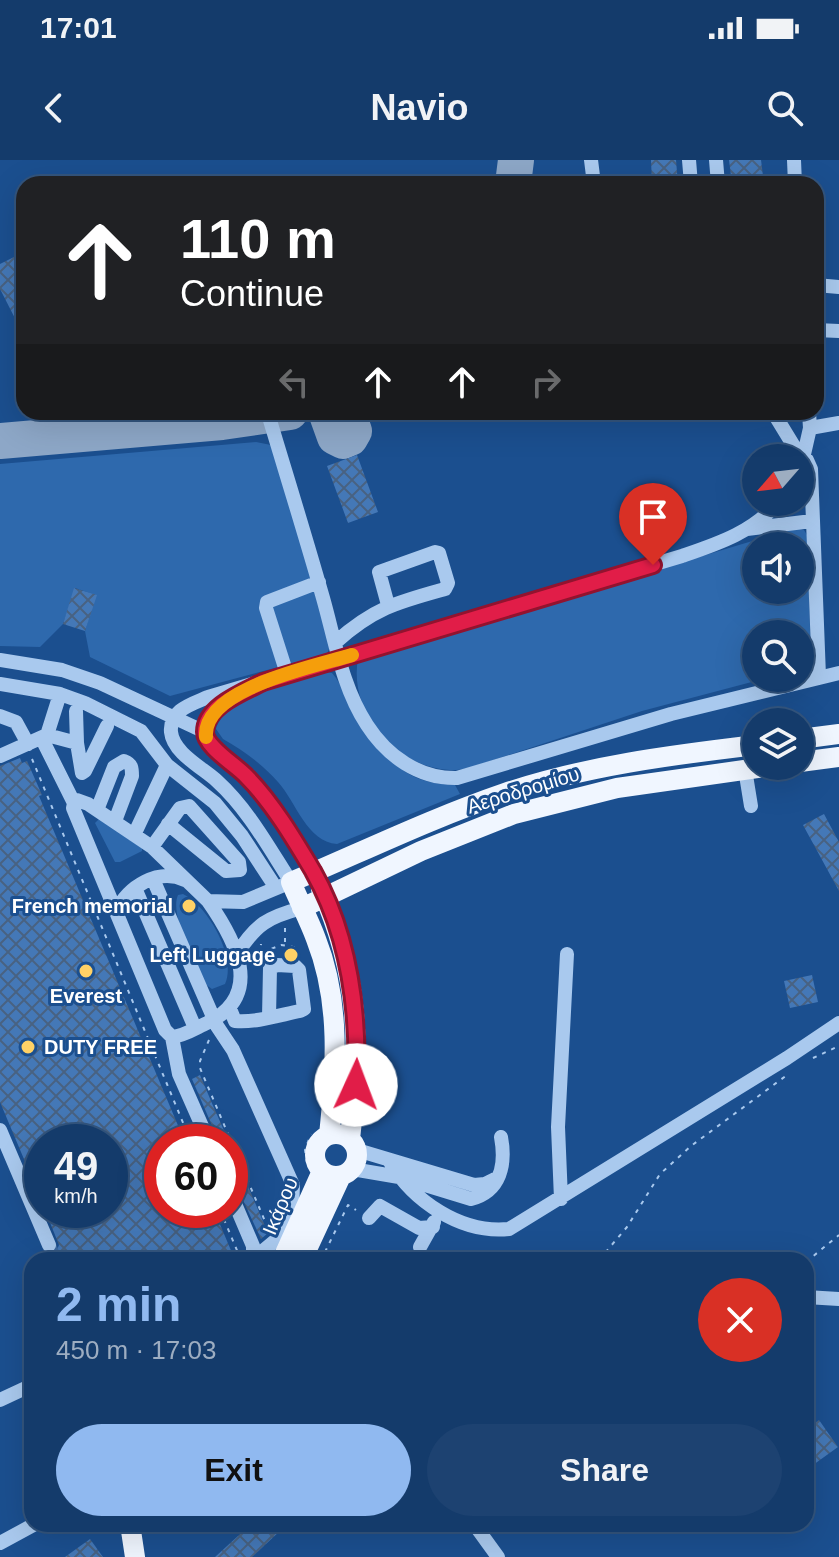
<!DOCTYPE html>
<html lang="en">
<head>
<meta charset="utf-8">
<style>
	:root { --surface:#143b6b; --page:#1d4271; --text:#f1f3f6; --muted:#9dadc1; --line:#33557e; --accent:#90b9f0 }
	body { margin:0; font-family:Helvetica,sans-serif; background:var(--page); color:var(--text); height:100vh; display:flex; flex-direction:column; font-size:30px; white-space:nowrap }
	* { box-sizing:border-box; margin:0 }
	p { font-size:26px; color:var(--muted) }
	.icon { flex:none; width:44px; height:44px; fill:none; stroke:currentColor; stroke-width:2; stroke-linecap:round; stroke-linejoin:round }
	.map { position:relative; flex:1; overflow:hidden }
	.details { position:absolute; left:24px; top:1092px; width:790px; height:280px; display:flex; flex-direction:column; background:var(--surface); border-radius:24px; box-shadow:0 8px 32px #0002,0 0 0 2px var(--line) }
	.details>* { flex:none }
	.hud { position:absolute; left:16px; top:16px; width:808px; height:244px; border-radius:24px; box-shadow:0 8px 32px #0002,0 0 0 2px var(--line); background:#202124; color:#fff; overflow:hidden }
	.needle { width:52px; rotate:242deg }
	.buttons { position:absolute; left:742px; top:284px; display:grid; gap:16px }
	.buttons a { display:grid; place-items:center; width:72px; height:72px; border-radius:50%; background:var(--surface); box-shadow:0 8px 32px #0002,0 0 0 2px var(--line); font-size:40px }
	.speed { position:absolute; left:24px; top:964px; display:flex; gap:16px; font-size:40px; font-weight:700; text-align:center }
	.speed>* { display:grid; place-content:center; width:104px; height:104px; border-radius:50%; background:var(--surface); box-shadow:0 8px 32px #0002,0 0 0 2px var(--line); line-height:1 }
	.speed small { font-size:20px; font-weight:400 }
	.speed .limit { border:12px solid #d22; background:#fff; color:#111 }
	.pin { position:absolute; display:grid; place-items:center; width:68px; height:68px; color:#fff; margin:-82px -34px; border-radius:50% 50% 50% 0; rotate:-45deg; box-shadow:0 0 8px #0007 }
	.pin .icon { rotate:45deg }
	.me { position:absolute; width:88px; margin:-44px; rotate:2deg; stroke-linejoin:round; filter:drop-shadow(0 0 6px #0008) }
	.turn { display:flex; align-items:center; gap:28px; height:168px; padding:0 32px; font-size:36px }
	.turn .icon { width:104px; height:104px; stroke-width:2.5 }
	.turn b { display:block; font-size:56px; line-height:68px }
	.lanes { display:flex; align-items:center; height:76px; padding:0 32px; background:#0003; justify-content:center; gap:40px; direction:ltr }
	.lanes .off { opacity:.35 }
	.round { display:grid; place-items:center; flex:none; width:84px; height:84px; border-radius:42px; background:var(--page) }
	.head { display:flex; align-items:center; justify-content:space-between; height:136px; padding:0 32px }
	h1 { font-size:48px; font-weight:700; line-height:60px; color:var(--accent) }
	.primary-button { display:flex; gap:16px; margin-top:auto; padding:16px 32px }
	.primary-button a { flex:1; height:92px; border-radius:48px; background:var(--accent); color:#111; font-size:32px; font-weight:700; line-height:92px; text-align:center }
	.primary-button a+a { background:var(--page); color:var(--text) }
	.status { display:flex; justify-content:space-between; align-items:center; height:56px; padding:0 40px; background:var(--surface); direction:ltr }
	.status svg { height:22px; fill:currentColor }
	header { display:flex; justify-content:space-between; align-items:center; height:104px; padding:0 32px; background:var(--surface); font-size:36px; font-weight:700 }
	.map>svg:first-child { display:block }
</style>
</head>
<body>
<div class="status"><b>17:01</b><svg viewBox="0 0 49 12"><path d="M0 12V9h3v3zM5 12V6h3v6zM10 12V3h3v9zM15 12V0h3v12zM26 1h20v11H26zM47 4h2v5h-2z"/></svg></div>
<header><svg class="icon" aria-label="back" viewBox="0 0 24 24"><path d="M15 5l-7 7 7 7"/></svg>Navio<svg class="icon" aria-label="search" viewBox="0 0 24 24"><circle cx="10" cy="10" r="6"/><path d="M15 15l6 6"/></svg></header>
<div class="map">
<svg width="839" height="1397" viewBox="0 0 839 1397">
	<defs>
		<pattern id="building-cross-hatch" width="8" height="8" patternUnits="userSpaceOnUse" patternTransform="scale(2)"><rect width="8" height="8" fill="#4478b7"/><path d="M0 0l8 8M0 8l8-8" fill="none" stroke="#486282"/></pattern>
	</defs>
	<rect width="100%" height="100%" fill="#1b4f8f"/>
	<path fill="#2e69ad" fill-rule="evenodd" d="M 256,282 L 271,285 L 331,484 L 327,494 L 170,536 L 90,497 L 85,471 L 96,435 L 75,428 L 63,464 L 40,487 L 0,486 L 0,304 Z
		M 796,368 L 804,370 L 807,375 L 811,498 L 804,509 L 800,510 L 800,474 L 756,474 L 756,518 L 767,518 L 642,551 L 475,606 C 467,608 458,611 450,610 C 397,608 348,553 358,499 ZM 756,386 L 800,386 L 800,430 L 756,430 Z
		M 321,511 L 332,513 L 336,518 C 346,534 356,550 366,566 C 391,604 406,623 455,625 L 460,634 L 337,684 C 307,682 296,642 278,622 C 263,605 243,590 223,579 L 216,569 C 224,539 292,517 321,511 Z
		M 99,659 L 142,688 L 142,691 L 120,702 L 115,702 L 95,663 Z
		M 183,734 C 208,746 237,797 225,824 L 212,829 L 205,824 C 196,802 169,756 178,735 Z"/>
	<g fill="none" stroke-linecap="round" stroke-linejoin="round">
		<path stroke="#8da7c7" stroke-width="36" d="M 513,24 L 516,0
			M 326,252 L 335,277 L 343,281 L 350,278 L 354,271 L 347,252
			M 0,281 L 222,262 L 290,252"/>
	</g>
	<path fill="url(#building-cross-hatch)" d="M 651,0 L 676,0 L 678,24 L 652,24 Z
		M 729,0 L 761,0 L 764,24 L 732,24 Z
		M 18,95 L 24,108 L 24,176 L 0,129 L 0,104 Z
		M 357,295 L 378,352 L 348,363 L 327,306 Z
		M 74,428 L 97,435 L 85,471 L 63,464 Z
		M 20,598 L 22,603 L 27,601 L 42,635 L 39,636 L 185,982 L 162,982 L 162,1050 L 214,1050 L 235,1100 L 52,1100 L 50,1095 L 56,1092 L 59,1085 L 45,1050 L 110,1050 L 110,982 L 42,982 L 42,1019 L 34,1023 L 0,942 L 0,606 Z
		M 824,654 L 839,682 L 839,731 L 803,665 Z
		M 812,815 L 818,842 L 790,848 L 784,821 Z
		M 200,915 L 211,941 L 229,982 L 219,982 L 192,919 Z
		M 230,984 L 268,1073 L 261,1079 L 230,1012 Z
		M 819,1260 L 838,1287 L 806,1310 L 806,1270 Z
		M 251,1364 L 276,1364 L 281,1370 L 252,1397 L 215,1397 Z
		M 90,1379 L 103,1397 L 65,1397 Z"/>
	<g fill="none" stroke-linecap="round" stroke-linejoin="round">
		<path stroke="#3d69a0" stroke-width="14" stroke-dasharray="14 7" stroke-linecap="butt" d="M 49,1085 L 55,1100"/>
		<path stroke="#a9c9ee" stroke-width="2" stroke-dasharray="4 6" stroke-linecap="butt" d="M 32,599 L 191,982
			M 285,768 L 285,785
			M 260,795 L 261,784
			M 253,796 L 281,785 L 300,788
			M 209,880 L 200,901 L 200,908 L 267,1066
			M 813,898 L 839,886
			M 307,1003 L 305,990 L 311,974
			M 220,1050 L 239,1095
			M 325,1092 L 348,1045 L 356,1050
			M 599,1100 L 627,1067 L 660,1014 L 691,986 L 787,915
			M 806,1102 L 839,1075"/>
		<path stroke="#a9c9ee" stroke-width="14" d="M 591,0 L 594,24
			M 689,0 L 691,24
			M 716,0 L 718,24
			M 794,0 L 795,24
			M 816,125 L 839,127
			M 816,170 L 839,171
			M 773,252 L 795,288 L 807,300 L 811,309 L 819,516
			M 269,257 C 287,317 306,378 323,438 C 335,480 342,527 367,565 C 387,596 419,619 457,618 L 671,554 L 839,513
			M 810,268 L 839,263
			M 802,303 L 810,268 L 809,252
			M 747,369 L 812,361
			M 336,482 C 374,448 398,442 445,429 L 448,423 L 439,393 L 435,392 L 379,412 L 388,445
			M 0,500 L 62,510 L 100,523 L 205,572
			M 287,514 L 266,448 L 267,442 L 319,422
			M 0,524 L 60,534 L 85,543 L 141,571 L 167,605 L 215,643 L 242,676 L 276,728
			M 241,533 C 227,541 205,554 205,573 C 205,591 236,604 247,616 C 273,644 292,680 313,712
			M 76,551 L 77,583 L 82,613 L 85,611 L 107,566
			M 0,556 L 16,562 L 28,584
			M 47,575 L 77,583
			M 42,579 L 74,643 L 73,648 L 160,858 L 165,870 L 172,877 L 179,914 L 209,982
			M 0,596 L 47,575 L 60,534
			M 745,609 L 751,646
			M 74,643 L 77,640 L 88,644 L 152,687 L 208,741 L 243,742 L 291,722 C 269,688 248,649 217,621 C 203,608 173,593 171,572 C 169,550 192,544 208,537 L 682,396 C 717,384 754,372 778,342
			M 97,650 L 114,607 L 124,601 C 132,604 132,608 132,616 L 115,661
			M 134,675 L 167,605
			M 152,687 L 180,648 L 189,646 L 239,702 L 240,710 L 226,711 L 168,664
			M 153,719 L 217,866 L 233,890 L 293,1025 L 292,1050 L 275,1081 L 263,1091 L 253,1093
			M 135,728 L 195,868
			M 116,752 C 128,726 158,708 185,720
			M 237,794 C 256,764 268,757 302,748
			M 230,849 L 235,861 C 255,863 280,855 300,851 L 304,849 L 299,810 L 295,806 L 277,805 L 270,808 L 269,857
			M 172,877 C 184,876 196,868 207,863 C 265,835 236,781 208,741
			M 0,970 L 49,1085
			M 357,990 L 474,1025 L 485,1024 L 495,1019
			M 390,1002 C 413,1041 461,1074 509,1069 L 787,898 L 839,863
			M 352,1009 L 399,1017 L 471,1039 C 501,1031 506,1004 501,977
			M 230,1032 L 253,1086 L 253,1100
			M 561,1039 L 558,967 L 567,794
			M 369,1058 L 380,1046 L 419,1068 L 433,1067
			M 420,1087 L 434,1062
			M 806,1137 L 839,1139
			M 0,1240 L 32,1225
			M 474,1364 L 498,1397
			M 0,1383 L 35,1364"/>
		<path stroke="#f0f6ff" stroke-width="20" d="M 800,579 L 839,574
			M 800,602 L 839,597
			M 321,729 C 359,813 361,889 350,979
			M 302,748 L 421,691 L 514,654 L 617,628 L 772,606
			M315 995a21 21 0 1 1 42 0a21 21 0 1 1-42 0Z
			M 329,975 C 336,909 341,842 316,779 C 309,760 299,741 291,722 C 362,692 432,658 505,633 C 585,606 672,595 756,585
			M 282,1100 L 322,1011
			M 302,1100 L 341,1016
			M 130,1364 L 135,1397"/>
	</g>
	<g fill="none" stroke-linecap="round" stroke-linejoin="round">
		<g stroke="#92132f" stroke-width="20">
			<path id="route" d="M 356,925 C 359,853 349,775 313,711 C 294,679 272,642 246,616 C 236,605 205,587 205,572 C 205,546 244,532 263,522 L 653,405"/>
		</g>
		<use href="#route" stroke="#e11d48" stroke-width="14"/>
		<path stroke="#f59e0b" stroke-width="14" d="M 206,577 C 202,528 317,506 352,495"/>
	</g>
	<g fill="#ffd166" stroke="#1b4f8f" stroke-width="3">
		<circle cx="189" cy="746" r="8"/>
		<circle cx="291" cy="795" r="8"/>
		<circle cx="86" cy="811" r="8"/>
		<circle cx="28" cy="887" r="8"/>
	</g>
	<g text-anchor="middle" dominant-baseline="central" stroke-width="6" stroke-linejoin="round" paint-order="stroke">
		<g font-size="20" fill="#fff" stroke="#1b4f8f">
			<text transform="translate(523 630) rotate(-17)">Αεροδρομίου</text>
			<text transform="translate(280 1046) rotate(-67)">Ικάρου</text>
		</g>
		<g font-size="20" font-weight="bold" fill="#fff" stroke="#1b4f8f" text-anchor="end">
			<text x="173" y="746">French memorial</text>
			<text x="275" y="795">Left Luggage</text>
			<text x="86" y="836" text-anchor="middle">Everest</text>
			<text x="44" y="887" text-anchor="start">DUTY FREE</text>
		</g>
	</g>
</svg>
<div class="buttons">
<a><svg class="needle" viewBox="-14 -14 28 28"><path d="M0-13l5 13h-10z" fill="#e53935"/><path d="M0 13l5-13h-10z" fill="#9dadc1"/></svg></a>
<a><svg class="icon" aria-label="sound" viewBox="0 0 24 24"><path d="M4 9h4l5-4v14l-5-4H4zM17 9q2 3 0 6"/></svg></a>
<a><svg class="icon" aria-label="search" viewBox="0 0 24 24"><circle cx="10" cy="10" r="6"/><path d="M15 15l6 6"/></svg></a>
<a><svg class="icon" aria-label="layers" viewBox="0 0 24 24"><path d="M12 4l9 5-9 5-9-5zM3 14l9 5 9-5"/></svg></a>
</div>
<div class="speed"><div>49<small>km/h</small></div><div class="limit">60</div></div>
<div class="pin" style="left:653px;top:405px;background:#d93025"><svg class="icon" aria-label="arrive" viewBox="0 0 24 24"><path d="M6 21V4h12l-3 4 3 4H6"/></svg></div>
<svg class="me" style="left:356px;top:925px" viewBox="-20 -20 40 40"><circle r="19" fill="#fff"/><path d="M0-13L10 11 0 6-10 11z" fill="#e11d48"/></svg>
<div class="hud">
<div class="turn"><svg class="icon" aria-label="ahead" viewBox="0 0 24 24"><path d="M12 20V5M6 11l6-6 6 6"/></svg><div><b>110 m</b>Continue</div></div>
<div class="lanes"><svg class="icon off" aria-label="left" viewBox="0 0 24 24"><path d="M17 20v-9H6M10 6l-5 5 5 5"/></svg><svg class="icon" aria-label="ahead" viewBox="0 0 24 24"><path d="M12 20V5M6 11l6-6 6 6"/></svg><svg class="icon" aria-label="ahead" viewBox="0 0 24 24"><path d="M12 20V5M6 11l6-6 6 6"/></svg><svg class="icon off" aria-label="right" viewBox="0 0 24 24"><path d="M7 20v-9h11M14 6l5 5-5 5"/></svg></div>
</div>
<section class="details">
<div class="head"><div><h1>2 min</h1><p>450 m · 17:03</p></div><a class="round" style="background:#d93025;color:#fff"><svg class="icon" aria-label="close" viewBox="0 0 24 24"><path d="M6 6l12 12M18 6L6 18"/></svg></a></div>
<div class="primary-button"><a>Exit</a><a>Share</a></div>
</section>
</div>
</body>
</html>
